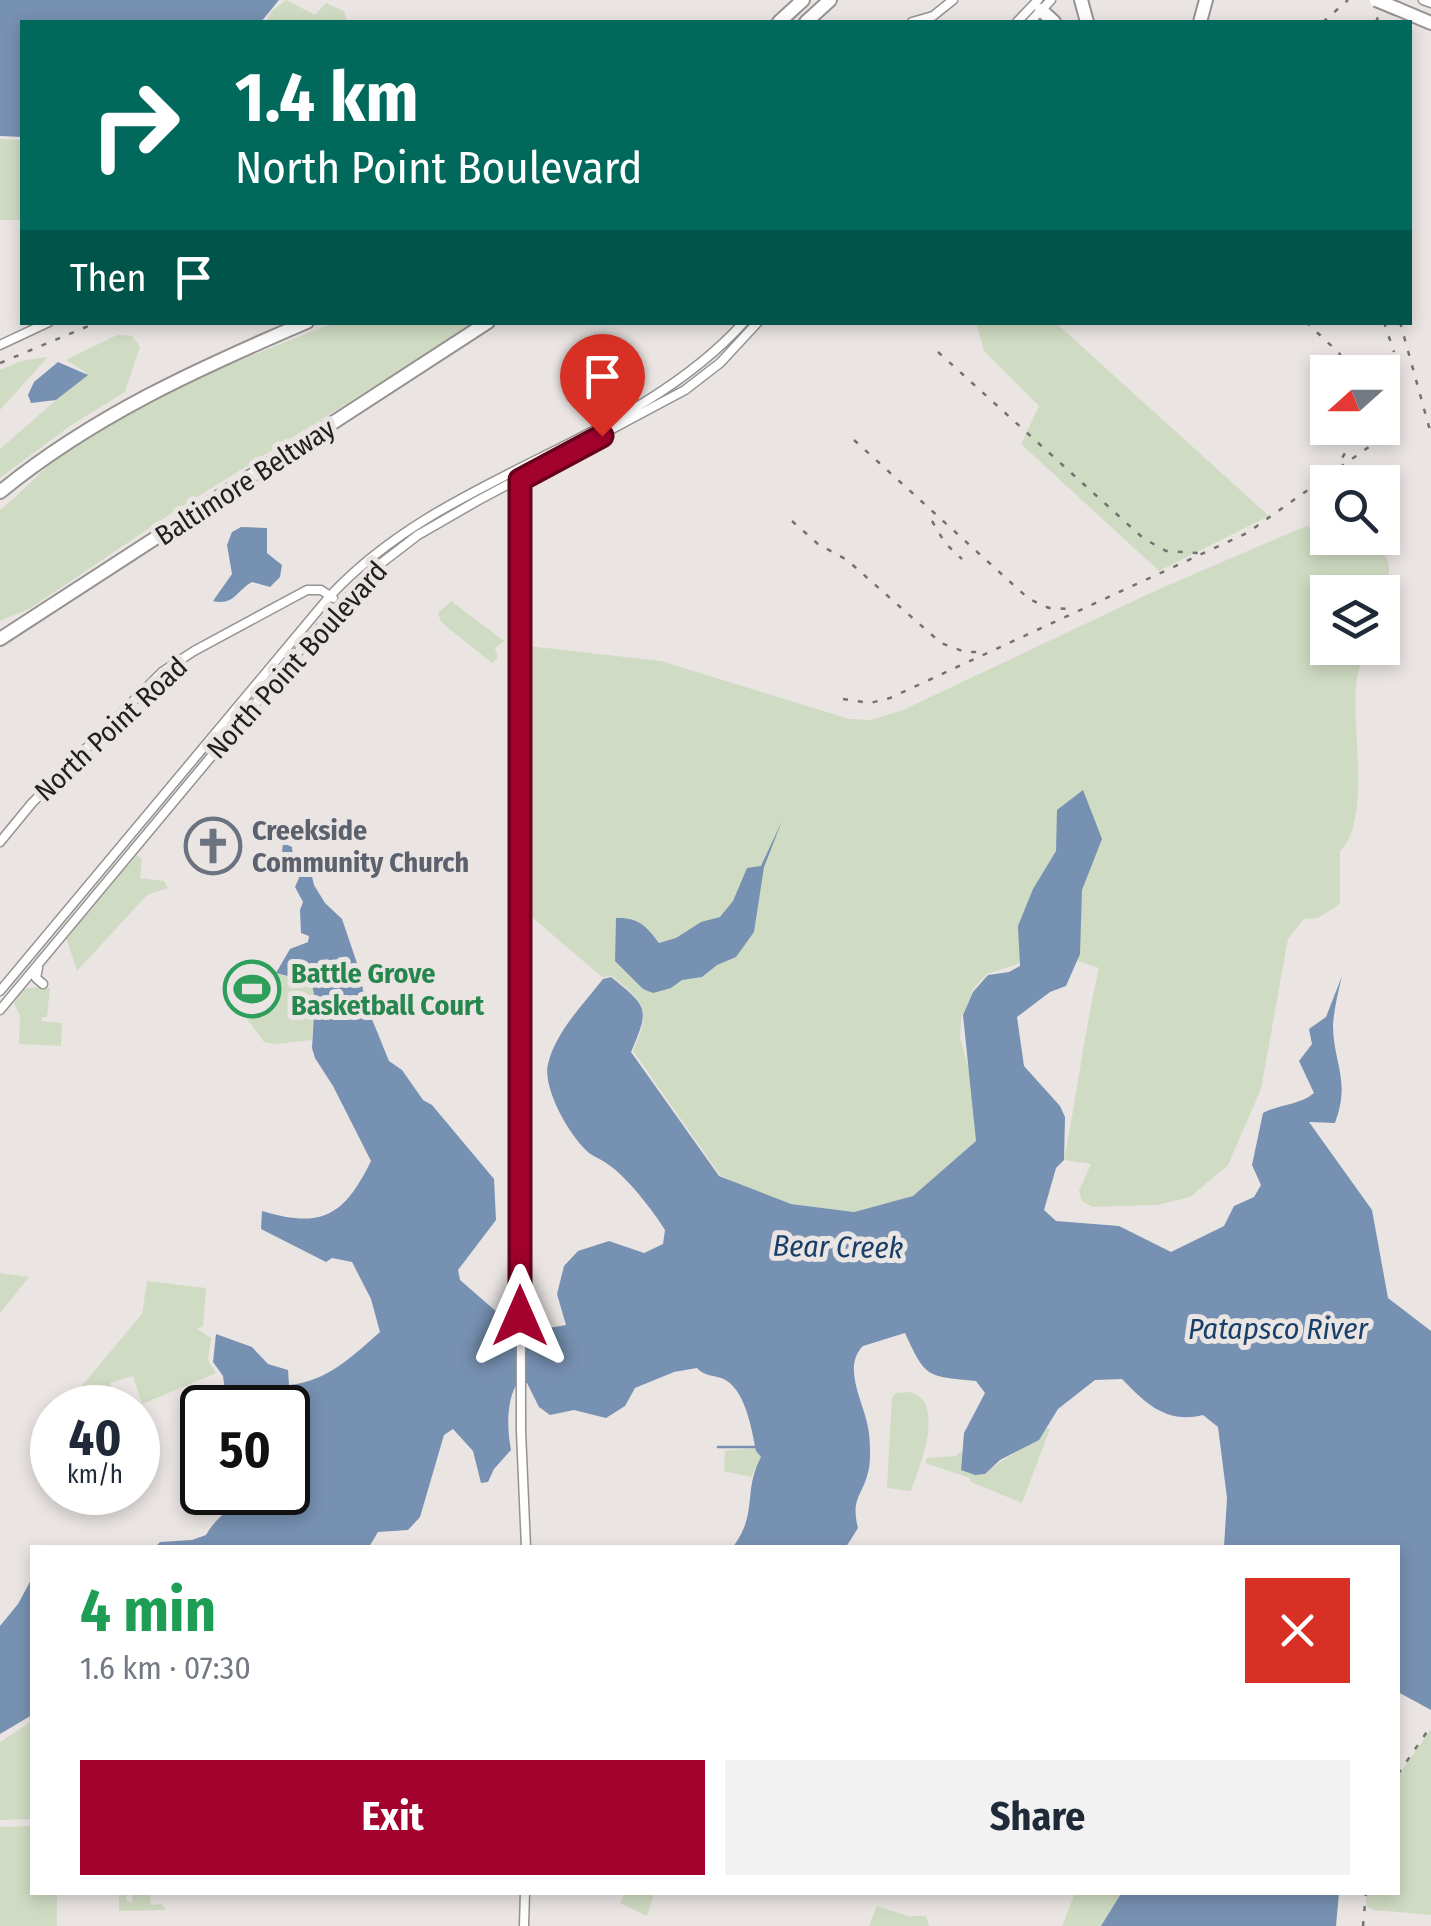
<!DOCTYPE html>
<html lang="en">
<head>
<meta charset="utf-8">
<style>
	:root { --surface:#fff; --page:#f2f2f3; --text:#1f2937; --muted:#747a83; --accent:#a2022d }
	body { margin:0; font-family:"Fira Sans Condensed",sans-serif; background:var(--page); color:var(--text); height:100vh; display:flex; flex-direction:column; font-size:38px; white-space:nowrap }
	* { box-sizing:border-box; margin:0 }
	p { font-size:32px; color:var(--muted) }
	.icon { flex:none; width:55px; height:55px; fill:none; stroke:currentColor; stroke-width:2; stroke-linecap:round; stroke-linejoin:round }
	.map { position:relative; flex:1; overflow:hidden }
	.details { position:absolute; left:30px; top:1545px; width:1370px; height:350px; display:flex; flex-direction:column; background:var(--surface); border-radius:0px; box-shadow:0 5px 15px #0003 }
	.details>* { flex:none }
	.top-card { position:absolute; left:20px; top:20px; width:1392px; height:305px; border-radius:0px; box-shadow:0 5px 15px #0003; background:#00695c; color:#fff; overflow:hidden }
	.needle { width:65px; rotate:249deg }
	.buttons { position:absolute; left:1310px; top:355px; display:grid; gap:20px }
	.buttons a { display:grid; place-items:center; width:90px; height:90px; border-radius:0px; background:var(--surface); box-shadow:0 5px 15px #0003; font-size:50px }
	.speed { position:absolute; left:30px; top:1385px; display:flex; gap:20px; font-size:50px; font-weight:700; text-align:center }
	.speed>* { display:grid; place-content:center; width:130px; height:130px; border-radius:50%; background:var(--surface); box-shadow:0 5px 15px #0003; line-height:1 }
	.speed small { font-size:25px; font-weight:400 }
	.speed .limit { border:5px solid #111; border-radius:15px; background:#fff; color:#111 }
	.pin { position:absolute; display:grid; place-items:center; width:85px; height:85px; color:#fff; margin:-102px -42px; border-radius:50% 50% 50% 0; rotate:-45deg; box-shadow:0 0 10px #0007 }
	.pin .icon { rotate:45deg }
	.me { position:absolute; width:110px; margin:-55px; rotate:0deg; stroke-linejoin:round; filter:drop-shadow(0 0 8px #0008) }
	.turn { display:flex; align-items:center; gap:35px; height:210px; padding:0 50px; font-size:45px }
	.turn .icon { width:130px; height:130px; stroke-width:2.5 }
	.turn b { display:block; font-size:70px; line-height:85px }
	.then { display:flex; align-items:center; height:95px; padding:0 50px; background:#0003; gap:20px; font-size:38px }
	.round { display:grid; place-items:center; flex:none; width:105px; height:105px; border-radius:0px; background:var(--page) }
	.overview { display:flex; align-items:center; justify-content:space-between; height:170px; padding:0 50px }
	h1 { font-size:60px; font-weight:700; line-height:75px; color:#1e9e55 }
	.button { display:flex; gap:20px; margin-top:auto; padding:20px 50px }
	.button a { flex:1; height:115px; border-radius:0px; background:var(--accent); color:#fff; font-size:40px; font-weight:700; line-height:115px; text-align:center }
	.button a+a { background:var(--page); color:var(--text) }
	.map>svg:first-child { display:block }
</style>
</head>
<body>
<div class="map">
<svg width="1431" height="1926" viewBox="0 0 1431 1926">
	<rect width="100%" height="100%" fill="#eae5e3"/>
	<path fill="#d0dbc3" d="M 286,0 L 315,15 L 326,3 L 344,11 L 347,22 L 266,22 L 272,11 Z
		M 0,139 L 22,140 L 22,220 L 0,220 Z
		M 333,323 L 475,323 L 178,509 L 29,609 L 0,621 L 0,510 C 22,493 41,470 63,454 C 145,395 240,360 333,323 Z
		M 976,323 L 1056,323 L 1269,516 L 1159,571 L 1021,444 L 1039,406 L 984,351 Z
		M 117,335 L 132,336 L 140,347 L 125,392 L 70,426 L 0,478 L 0,449 L 87,373 L 66,360 Z
		M 48,357 L 0,410 L 0,370 L 21,361 Z
		M 1306,526 L 1327,531 L 1328,538 L 1368,538 C 1394,558 1392,566 1383,596 L 1382,592 L 1328,592 L 1328,648 L 1366,648 C 1362,660 1357,673 1356,686 C 1352,728 1371,822 1340,851 L 1340,904 L 1318,918 L 1304,919 L 1288,939 L 1261,1089 L 1228,1165 L 1190,1197 L 1157,1205 L 1092,1207 L 1082,1201 L 1079,1191 L 1091,1164 L 1064,1160 C 1077,1096 1084,1032 1099,968 L 1078,961 L 1025,951 L 1018,964 L 987,974 L 974,988 L 961,1019 L 960,1038 L 971,1077 L 976,1141 L 913,1196 L 853,1212 L 791,1204 L 762,1196 L 720,1175 L 633,1051 C 651,1009 646,1004 612,976 L 602,977 L 526,912 L 528,646 L 661,661 L 849,719 L 871,720 L 903,710 L 1157,590 Z
		M 451,601 L 504,641 L 495,648 L 498,658 L 492,663 L 441,622 L 438,613 Z
		M 136,855 L 142,859 L 140,878 L 164,881 L 168,888 L 147,895 L 77,971 L 66,937 Z
		M 235,966 L 278,970 L 277,973 C 286,978 301,977 309,982 C 321,992 312,1027 312,1040 L 276,1044 L 264,1042 L 229,994 Z
		M 36,987 L 50,988 L 47,1017 L 42,1017 L 42,1021 L 62,1023 L 61,1046 L 19,1044 L 20,1016 L 14,1003 L 24,989 Z
		M 0,1273 L 29,1277 L 0,1313 Z
		M 147,1281 L 206,1288 L 203,1327 L 196,1328 L 211,1338 L 208,1360 L 216,1373 L 142,1404 L 133,1376 L 110,1383 L 117,1407 L 64,1407 L 142,1314 Z
		M 910,1392 C 947,1401 919,1469 911,1491 L 887,1488 L 892,1397 L 896,1393 Z
		M 1045,1428 L 1050,1429 L 1022,1503 L 971,1482 L 970,1478 L 925,1463 L 927,1458 L 956,1456 L 962,1450 L 961,1470 L 985,1474 C 1003,1457 1037,1444 1045,1428 Z
		M 755,1448 L 761,1458 L 751,1477 L 724,1471 L 725,1451 Z
		M 32,1721 L 32,1819 L 0,1820 L 0,1742 Z
		M 1431,1729 L 1431,1915 L 1374,1910 L 1366,1906 L 1367,1893 L 1398,1892 L 1398,1776 Z
		M 32,1826 L 32,1892 L 57,1893 L 57,1926 L 0,1926 L 0,1827 Z
		M 119,1893 L 127,1893 L 126,1900 L 132,1903 L 133,1893 L 150,1893 L 151,1905 L 161,1904 L 166,1910 L 119,1911 Z
		M 625,1893 L 654,1893 L 647,1916 L 620,1903 Z
		M 1075,1893 L 1122,1893 L 1101,1926 L 1062,1926 Z
		M 877,1906 L 908,1916 L 926,1916 L 929,1926 L 869,1926 Z"/>
	<path fill="#7791b2" d="M 0,0 L 279,0 L 261,22 L 22,22 L 22,137 L 0,136 Z
		M 58,362 L 88,375 L 56,400 L 31,403 L 28,395 L 34,382 Z
		M 241,527 L 267,528 L 267,553 L 282,565 L 280,577 L 270,587 L 252,582 C 236,591 234,606 213,601 L 232,574 L 227,545 L 232,532 Z
		M 1083,790 L 1102,839 L 1082,890 L 1080,954 L 1066,986 L 1050,992 L 1017,1017 L 1024,1066 L 1060,1106 L 1065,1117 L 1064,1160 L 1056,1168 L 1044,1210 L 1056,1221 L 1119,1226 L 1171,1252 L 1224,1226 L 1234,1206 L 1254,1197 L 1261,1185 L 1252,1165 L 1263,1113 C 1280,1104 1300,1105 1314,1093 L 1299,1061 L 1312,1044 L 1309,1029 L 1326,1017 L 1342,976 C 1338,992 1334,1009 1333,1025 C 1333,1063 1351,1080 1335,1123 L 1309,1122 L 1372,1210 L 1388,1298 L 1431,1331 L 1431,1710 L 1398,1692 L 1398,1548 L 1224,1547 L 1227,1498 L 1218,1427 L 1203,1415 C 1167,1424 1146,1404 1122,1379 L 1095,1380 L 1058,1409 L 1039,1440 L 1000,1460 L 985,1474 L 975,1475 L 961,1470 L 964,1433 L 985,1393 L 976,1381 C 927,1376 926,1379 905,1333 L 863,1346 C 842,1367 863,1401 868,1427 C 870,1438 871,1457 869,1468 C 864,1495 850,1497 858,1528 L 846,1547 L 733,1547 C 759,1511 742,1494 761,1457 L 756,1451 C 752,1431 746,1393 727,1381 C 717,1374 706,1378 697,1368 L 674,1372 L 635,1388 L 625,1406 L 606,1418 L 574,1410 L 550,1415 L 539,1407 L 527,1383 L 518,1382 C 506,1400 507,1429 511,1450 L 494,1469 L 488,1482 L 481,1483 L 473,1451 L 453,1429 L 444,1435 L 420,1517 L 408,1530 L 378,1532 L 369,1547 L 154,1548 L 160,1542 L 192,1540 L 206,1535 C 222,1506 256,1493 288,1492 L 288,1479 L 292,1476 L 288,1467 L 288,1408 L 227,1406 L 223,1376 L 213,1362 L 216,1334 L 252,1347 L 268,1364 L 288,1370 L 289,1385 C 326,1382 353,1356 380,1332 L 371,1299 L 352,1262 L 332,1258 L 326,1262 L 261,1229 L 262,1211 C 322,1229 344,1216 371,1161 L 333,1086 L 315,1058 L 312,1048 L 315,998 L 312,985 L 307,981 L 276,973 L 290,949 L 308,942 L 309,936 L 301,933 L 300,910 L 303,902 L 295,887 L 299,878 L 282,852 L 283,843 L 292,847 C 293,862 298,866 311,872 L 314,885 L 325,903 L 342,919 L 360,972 L 365,1002 L 389,1061 L 402,1070 L 423,1100 L 432,1105 L 494,1179 L 496,1220 L 458,1270 L 460,1280 L 521,1333 L 566,1325 L 557,1294 L 564,1266 L 578,1251 L 609,1241 L 644,1253 L 663,1244 L 665,1230 C 654,1212 627,1177 609,1165 C 603,1160 596,1158 589,1153 C 570,1137 542,1088 548,1064 C 556,1031 583,1005 603,979 L 611,977 C 648,1007 650,1008 631,1052 L 719,1176 L 791,1204 L 854,1212 L 913,1196 L 976,1141 L 963,1015 L 973,992 L 988,975 L 1009,972 L 1020,966 L 1018,926 L 1033,889 L 1056,851 L 1057,810 Z
		M 782,821 L 764,867 L 754,932 L 736,957 L 717,965 L 702,977 L 682,980 L 671,988 L 653,993 L 643,989 L 615,961 L 616,918 C 639,917 647,927 659,943 L 676,938 L 701,922 L 720,917 L 733,901 L 747,868 L 761,866 Z
		M 32,1578 L 32,1715 L 0,1734 L 0,1626 L 18,1604 Z
		M 1122,1892 L 1339,1892 L 1339,1893 L 1336,1926 L 1101,1926 Z"/>
	<g fill="none" stroke-linecap="round" stroke-linejoin="round">
		<path stroke="#7791b2" stroke-width="2.5" d="M 265,819 L 280,834 L 283,843
			M 718,1447 L 756,1447"/>
		<g stroke="#969290" stroke-width="11">
			<path id="secondary" d="M 1423,0 L 1431,3
				M 912,22 L 933,16 L 953,0
				M 1017,22 L 1038,0
				M 1030,22 L 1051,0
				M 0,345 L 49,322
				M 518,469 L 520,541 L 521,1431 L 526,1548
				M 0,842 L 32,803 L 162,672 L 194,651 L 307,590 L 321,590 L 333,598
				M 38,968 L 36,978 L 43,984
				M 0,991 L 330,596 C 446,471 631,447 744,322
				M 0,1010 L 300,650 L 375,568 L 418,535 L 477,501 L 685,390 L 720,363 L 758,322
				M 524,1926 L 525,1892"/>
		</g>
		<g stroke="#969290" stroke-width="16">
			<path id="highway" d="M 1081,0 L 1087,22
				M 1398,9 L 1431,23
				M 1041,10 L 1054,22
				M 779,22 L 803,0
				M 806,22 L 830,0
				M 1200,22 L 1206,0
				M 0,492 C 93,416 197,369 307,322
				M 0,639 L 488,322"/>
		</g>
		<use href="#secondary" stroke="#fff" stroke-width="8"/>
		<use href="#highway" stroke="#fff" stroke-width="12"/>
		<path stroke="#74716f" stroke-width="2.5" stroke-dasharray="5 10" stroke-linecap="butt" d="M 1323,22 L 1348,0
			M 1376,22 L 1385,0
			M 1306,322 L 1339,353 L 1350,372
			M 1384,322 L 1394,352
			M 1400,322 L 1431,434
			M 938,352 L 1143,538 L 1166,551 L 1198,553
			M 0,363 L 98,322
			M 854,440 L 1029,599 L 1049,608 L 1075,609
			M 1334,470 L 1344,455 L 1353,428
			M 792,521 L 818,544 L 847,560 L 941,643 L 965,652 L 983,652
			M 932,521 L 945,543 L 962,559
			M 843,699 L 870,703 L 890,698 L 1247,533 L 1373,444 C 1390,423 1397,402 1397,374
			M 1398,1774 L 1431,1726
			M 1363,1926 L 1366,1892"/>
		<g stroke="#969290" stroke-width="16" stroke-linecap="butt">
			<path id="highway-bridge" d="M 1376,0 L 1398,9"/>
		</g>
		<use href="#highway-bridge" stroke="#fff" stroke-width="12"/>
	</g>
	<g fill="none" stroke-linecap="round" stroke-linejoin="round">
		<g stroke="#69011d" stroke-width="25">
			<path id="route" d="M 520,1316 L 520,480 L 602,436"/>
		</g>
		<use href="#route" stroke="#a2022d" stroke-width="18"/>
	</g>
	<defs>
		<g id="church-ring" transform="scale(2.875)"><circle r="9.5" fill="#eae5e3" stroke="#6b7280" stroke-width="1.5"/><path d="M-1.2-6h2.4v3.5h3.3v2.4h-3.3V6h-2.4V-.1h-3.3v-2.4h3.3Z" fill="#6b7280"/></g>
		<g id="stadium-ring" transform="scale(2.875)"><circle r="9.5" fill="#eae5e3" stroke="#2e9e5b" stroke-width="1.5"/><path d="M0-5a6.5 5 0 1 0 0 10a6.5 5 0 1 0 0-10ZM-3.5-1.8h7v3.6h-7Z" fill="#2e9e5b"/></g>
	</defs>
	<g fill-rule="evenodd">
		<use href="#church-ring" x="213" y="846"/>
		<use href="#stadium-ring" x="252" y="989"/>
	</g>
	<g text-anchor="middle" dominant-baseline="central" stroke-width="10" stroke-linejoin="round" paint-order="stroke">
		<g font-size="28" fill="#22201f" stroke="#eae5e3">
			<text transform="translate(245 482) rotate(-33)">Baltimore Beltway</text>
			<text transform="translate(297 660) rotate(-48)">North Point Boulevard</text>
			<text transform="translate(111 729) rotate(-43)">North Point Road</text>
		</g>
		<g font-size="28" font-weight="bold" fill="#5b616d" stroke="#eae5e3" text-anchor="start">
			<text x="252" y="830">Creekside<tspan x="252" dy="32">Community Church</tspan></text>
		</g>
		<g font-size="28" font-weight="bold" fill="#27864d" stroke="#eae5e3" text-anchor="start">
			<text x="291" y="973">Battle Grove<tspan x="291" dy="32">Basketball Court</tspan></text>
		</g>
		<g font-size="30" font-style="italic" fill="#183e6a" stroke="#eae5e3">
			<text transform="translate(838 1247) rotate(1)">Bear Creek</text>
			<text x="1278" y="1329">Patapsco River</text>
		</g>
	</g>
</svg>
<div class="buttons">
<a><svg class="needle" viewBox="-14 -14 28 28"><path d="M0-13l5 13h-10z" fill="#e53935"/><path d="M0 13l5-13h-10z" fill="#747a83"/></svg></a>
<a><svg class="icon" aria-label="search" viewBox="0 0 24 24"><circle cx="10" cy="10" r="6"/><path d="M15 15l6 6"/></svg></a>
<a><svg class="icon" aria-label="layers" viewBox="0 0 24 24"><path d="M12 4l9 5-9 5-9-5zM3 14l9 5 9-5"/></svg></a>
</div>
<div class="speed"><div>40<small>km/h</small></div><div class="limit">50</div></div>
<div class="pin" style="left:602px;top:436px;background:#d93025"><svg class="icon" aria-label="arrive" viewBox="0 0 24 24"><path d="M6 21V4h12l-3 4 3 4H6"/></svg></div>
<svg class="me" style="left:520px;top:1316px" viewBox="-20 -20 40 40"><path d="M0-17L14 15 0 8-14 15z" fill="#a2022d" stroke="#fff" stroke-width="4"/></svg>
<div class="top-card">
<div class="turn"><svg class="icon" aria-label="right" viewBox="0 0 24 24"><path d="M7 20v-9h11M14 6l5 5-5 5"/></svg><div><b>1.4 km</b>North Point Boulevard</div></div>
<div class="then">Then<svg class="icon" aria-label="arrive" viewBox="0 0 24 24"><path d="M6 21V4h12l-3 4 3 4H6"/></svg></div>
</div>
<section class="details">
<div class="overview"><div><h1>4 min</h1><p>1.6 km · 07:30</p></div><a class="round" style="background:#d93025;color:#fff"><svg class="icon" aria-label="close" viewBox="0 0 24 24"><path d="M6 6l12 12M18 6L6 18"/></svg></a></div>
<div class="button"><a>Exit</a><a>Share</a></div>
</section>
</div>
</body>
</html>
